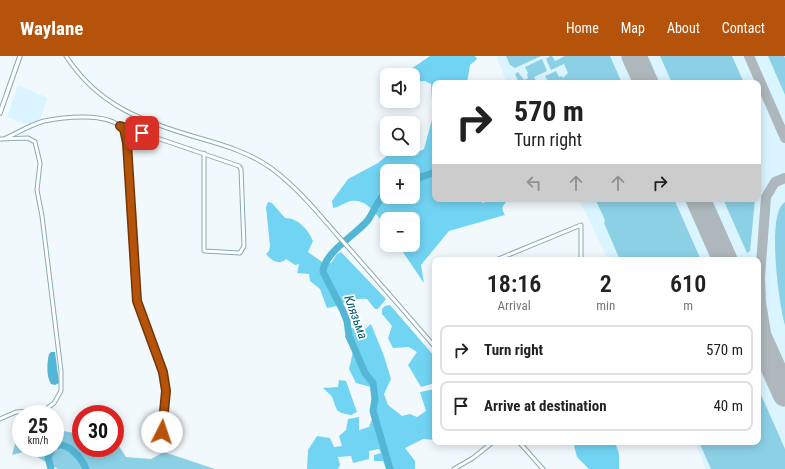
<!DOCTYPE html>
<html lang="en">
<head>
<meta charset="utf-8">
<style>
	:root { --surface:#fff; --page:#f2f2f2; --text:#222; --muted:#767676; --line:#e0e0e0; --accent:#b45309 }
	body { margin:0; font-family:"Roboto Condensed",sans-serif; background:var(--page); color:var(--text); height:100vh; display:flex; flex-direction:column; font-size:15px; white-space:nowrap }
	* { box-sizing:border-box; margin:0 }
	p { font-size:13px; color:var(--muted) }
	.icon { flex:none; width:22px; height:22px; fill:none; stroke:currentColor; stroke-width:2; stroke-linecap:round; stroke-linejoin:round }
	.map { position:relative; flex:1; overflow:hidden }
	.details { position:absolute; left:432px; top:201px; width:329px; height:188px; display:flex; flex-direction:column; background:var(--surface); border-radius:8px; box-shadow:0 2px 10px #0003 }
	.details>* { flex:none }
	.guide { position:absolute; left:432px; top:24px; width:329px; height:122px; border-radius:8px; box-shadow:0 2px 10px #0003; background:#fff; color:var(--text); overflow:hidden }
	.tools { position:absolute; left:380px; top:12px; display:grid; gap:8px }
	.tools a { display:grid; place-items:center; width:40px; height:40px; border-radius:8px; background:var(--surface); box-shadow:0 2px 10px #0003; font-size:20px }
	.speed { position:absolute; left:12px; top:349px; display:flex; gap:8px; font-size:20px; font-weight:700; text-align:center }
	.speed>* { display:grid; place-content:center; width:52px; height:52px; border-radius:50%; background:var(--surface); box-shadow:0 2px 10px #0003; line-height:1 }
	.speed small { font-size:10px; font-weight:400 }
	.speed .limit { border:6px solid #d22; background:#fff; color:#111 }
	.pin { position:absolute; display:grid; place-items:center; width:34px; height:34px; color:#fff; margin:-17px; border-radius:8px; box-shadow:0 2px 6px #0006 }
	.me { position:absolute; width:44px; margin:-22px; rotate:4deg; stroke-linejoin:round; filter:drop-shadow(0 0 3px #0008) }
	.turn { display:flex; align-items:center; gap:14px; height:84px; padding:0 16px; font-size:18px }
	.turn .icon { width:52px; height:52px; stroke-width:2.5 }
	.turn b { display:block; font-size:28px; line-height:34px }
	.lanes { display:flex; align-items:center; height:38px; padding:0 16px; background:#0003; justify-content:center; gap:20px; direction:ltr }
	.lanes .off { opacity:.35 }
	.eta { display:flex; justify-content:space-evenly; align-items:center; height:68px; text-align:center }
	.eta b { font-size:24px; font-weight:600; line-height:28px }
	ul { padding:0; list-style:none }
	li { display:flex; align-items:center; gap:12px; height:50px; margin:0 8px 6px; padding:0 8px; border:2px solid var(--line); border-radius:8px }
	li div { flex:1 }
	li b { display:block; font-size:15px }
	li em { font-style:normal }
	header { display:flex; align-items:center; gap:24px; box-sizing:border-box; height:56px; padding:0 20px; background:var(--accent); color:#fff }
	header strong { font-size:19px }
	nav { display:flex; gap:22px; margin-inline-start:auto; font-size:14px }
	.map>svg:first-child { display:block }
</style>
</head>
<body>
<header>
<strong>Waylane</strong>
<nav><a>Home</a><a>Map</a><a>About</a><a>Contact</a></nav>
</header>
<div class="map">
<svg width="785" height="413" viewBox="0 0 785 413">
	<rect width="100%" height="100%" fill="#f2f9fc"/>
	<path fill="#daf5ff" d="M 496,0 L 785,0 L 785,413 L 706,413 L 695,386 L 758,386 L 758,204 L 608,204 L 579,143 L 758,143 L 758,27 L 507,27 Z
		M 18,29 L 48,42 L 40,63 L 26,69 L 7,61 Z"/>
	<path fill="#8cd0e6" d="M 506,0 L 541,0 L 515,12 L 510,9 Z
		M 550,0 L 552,0 L 555,5 L 565,0 L 610,0 L 622,27 L 549,27 L 545,20 L 556,15 L 559,21 L 562,20 L 563,22 L 568,17 L 564,8 L 551,14 L 546,3 Z
		M 660,0 L 732,0 L 744,27 L 672,27 Z
		M 768,0 L 784,0 L 785,2 L 785,39 Z
		M 542,3 L 547,15 L 534,21 L 537,27 L 519,27 L 515,18 L 518,16 L 524,24 L 528,22 L 527,18 L 528,17 L 525,11 Z
		M 593,143 L 674,143 L 701,204 L 620,204 L 604,167 L 605,164 L 597,147 Z
		M 723,143 L 755,143 L 750,195 L 747,197 Z
		M 785,146 L 785,269 C 779,249 766,157 785,146 Z
		M 758,332 L 785,393 L 785,413 L 711,413 L 699,386 L 758,386 Z
		M 55,361 L 63,375 L 81,378 L 81,392 L 115,392 L 115,384 L 126,401 L 151,403 L 164,396 L 215,413 L 58,413 L 27,395 L 12,399 L 18,377 L 18,362 L 21,362 L 21,392 L 55,392 Z"/>
	<path fill="#72d4f3" fill-rule="evenodd" d="M 430,0 L 475,0 L 477,3 L 470,9 L 467,27 L 435,27 L 435,143 L 478,143 L 483,147 L 493,143 L 509,143 C 503,149 500,152 505,159 L 449,175 L 421,209 L 424,227 L 398,189 L 413,189 L 413,163 L 387,163 L 387,173 C 379,161 367,142 351,145 C 345,146 340,151 333,152 L 332,145 L 348,123 L 378,107 L 395,93 L 413,93 L 413,91 L 418,96 L 424,93 L 433,60 L 431,28 L 425,25 L 413,26 L 413,19 L 407,19 L 408,15 ZM 387,115 L 413,115 L 413,141 L 387,141 Z
		M 268,146 L 272,147 L 285,162 C 298,162 308,173 313,185 L 308,196 L 325,208 L 331,207 L 337,198 L 341,196 L 386,243 L 378,253 L 375,253 L 367,243 C 349,241 344,250 327,252 L 320,233 L 310,225 L 309,218 L 297,217 L 299,208 L 295,209 L 286,203 C 279,210 271,204 266,198 L 269,195 L 270,190 L 266,151 Z
		M 390,249 L 435,301 L 435,327 L 421,331 L 408,309 L 417,296 L 409,291 L 393,292 L 388,282 L 392,270 L 382,258 L 382,253 L 385,250 Z
		M 371,268 L 384,300 L 391,323 L 384,338 L 388,349 L 402,360 L 410,358 L 417,361 L 426,355 L 420,336 L 435,333 L 435,384 L 423,383 L 405,392 L 415,405 L 415,413 L 386,413 L 383,405 L 374,405 L 374,399 L 381,397 L 379,393 L 369,395 L 369,403 L 353,407 L 351,400 L 338,401 L 340,409 L 338,413 L 307,413 L 308,394 L 317,380 L 330,382 L 334,391 L 342,390 L 339,380 L 346,374 L 348,363 L 359,361 L 359,374 L 369,371 L 376,352 L 371,331 L 356,327 L 349,313 L 353,296 L 345,281 L 350,272 L 365,273 Z
		M 339,324 L 346,325 L 357,356 L 351,359 C 334,356 338,355 332,341 C 330,338 326,335 323,332 L 338,331 Z
		M 579,386 L 615,386 L 619,398 L 619,413 L 589,413 L 577,401 L 574,390 Z"/>
	<path fill="#53b6d4" d="M 51,296 L 55,296 L 59,327 L 55,329 L 51,328 C 46,320 47,307 49,298 Z"/>
	<g fill="none" stroke-linecap="round" stroke-linejoin="round">
		<path stroke="#53b6d4" stroke-width="7" d="M 413,124 L 435,116
			M 387,136 C 378,142 374,156 368,164 C 356,179 324,196 323,216 L 343,255 L 347,265 L 349,280 L 365,317 L 373,327 L 375,343 L 373,355 L 390,413
			M 55,390 C 68,385 82,403 86,413
			M 51,413 L 48,401 L 53,392"/>
		<path stroke="#aeb8bc" stroke-width="10" d="M 749,0 L 785,82
			M 783,334 L 767,283 L 761,246 L 760,221 L 766,141 L 775,126 L 785,122"/>
		<path stroke="#aeb8bc" stroke-width="25" d="M 634,0 L 646,27
			M 698,143 L 725,204
			M 758,278 L 785,338"/>
		<g stroke="#87aab6" stroke-width="5">
			<path id="minor" d="M 66,0 C 98,50 144,66 199,82 C 224,89 250,97 271,112 C 297,131 318,157 339,181 C 371,217 403,254 435,291
				M 122,70 L 239,110 L 241,113 L 244,190 L 240,197 L 204,195 L 204,97
				M 0,83 L 28,82 L 35,86 L 40,107 L 37,134 L 42,160 L 61,315 L 61,335 L 54,347 L 45,354 L 16,356 L 0,363
				M 4,83 C 17,77 30,69 44,65 C 64,61 107,56 122,72 C 125,75 126,82 127,87 L 137,245 L 163,317 L 166,335 L 162,387
				M 496,204 L 581,169 L 581,204
				M 519,386 L 543,413
				M 454,413 L 473,402 L 493,386"/>
		</g>
		<g stroke="#87aab6" stroke-width="5.5">
			<path id="tertiary" d="M 0,57 L 20,0"/>
		</g>
		<use href="#minor" stroke="#fff" stroke-width="3"/>
		<use href="#tertiary" stroke="#fff" stroke-width="3.5"/>
	</g>
	<g fill="none" stroke-linecap="round" stroke-linejoin="round">
		<g stroke="#753606" stroke-width="10">
			<path id="route" d="M 142,77 L 120,70 L 124,73 L 127,87 L 137,245 L 163,316 L 166,335 L 162,376"/>
		</g>
		<use href="#route" stroke="#b45309" stroke-width="7"/>
	</g>
	<g text-anchor="middle" dominant-baseline="central" stroke-width="3.5" stroke-linejoin="round" paint-order="stroke">
		<g font-size="13" font-style="italic" fill="#045c71" stroke="#fff">
			<text transform="translate(356 261) rotate(70)">Клязьма</text>
		</g>
	</g>
</svg>
<div class="tools">
<a><svg class="icon" aria-label="sound" viewBox="0 0 24 24"><path d="M4 9h4l5-4v14l-5-4H4zM17 9q2 3 0 6"/></svg></a>
<a><svg class="icon" aria-label="search" viewBox="0 0 24 24"><circle cx="10" cy="10" r="6"/><path d="M15 15l6 6"/></svg></a>
<a>+</a>
<a>−</a>
</div>
<div class="speed"><div>25<small>km/h</small></div><div class="limit">30</div></div>
<div class="pin" style="left:142px;top:77px;background:#d93025"><svg class="icon" aria-label="arrive" viewBox="0 0 24 24"><path d="M6 21V4h12l-3 4 3 4H6"/></svg></div>
<svg class="me" style="left:162px;top:376px" viewBox="-20 -20 40 40"><circle r="19" fill="#fff"/><path d="M0-13L10 11 0 6-10 11z" fill="#b45309"/></svg>
<div class="guide">
<div class="turn"><svg class="icon" aria-label="right" viewBox="0 0 24 24"><path d="M7 20v-9h11M14 6l5 5-5 5"/></svg><div><b>570 m</b>Turn right</div></div>
<div class="lanes"><svg class="icon off" aria-label="left" viewBox="0 0 24 24"><path d="M17 20v-9H6M10 6l-5 5 5 5"/></svg><svg class="icon off" aria-label="ahead" viewBox="0 0 24 24"><path d="M12 20V5M6 11l6-6 6 6"/></svg><svg class="icon off" aria-label="ahead" viewBox="0 0 24 24"><path d="M12 20V5M6 11l6-6 6 6"/></svg><svg class="icon" aria-label="right" viewBox="0 0 24 24"><path d="M7 20v-9h11M14 6l5 5-5 5"/></svg></div>
</div>
<section class="details">
<div class="eta">
<div><b>18:16</b><p>Arrival</p></div>
<div><b>2</b><p>min</p></div>
<div><b>610</b><p>m</p></div>
</div>
<ul>
<li><svg class="icon" aria-label="right" viewBox="0 0 24 24"><path d="M7 20v-9h11M14 6l5 5-5 5"/></svg><div><b>Turn right</b></div><em>570 m</em></li>
<li><svg class="icon" aria-label="arrive" viewBox="0 0 24 24"><path d="M6 21V4h12l-3 4 3 4H6"/></svg><div><b>Arrive at destination</b></div><em>40 m</em></li>
</ul>
</section>
</div>
</body>
</html>
